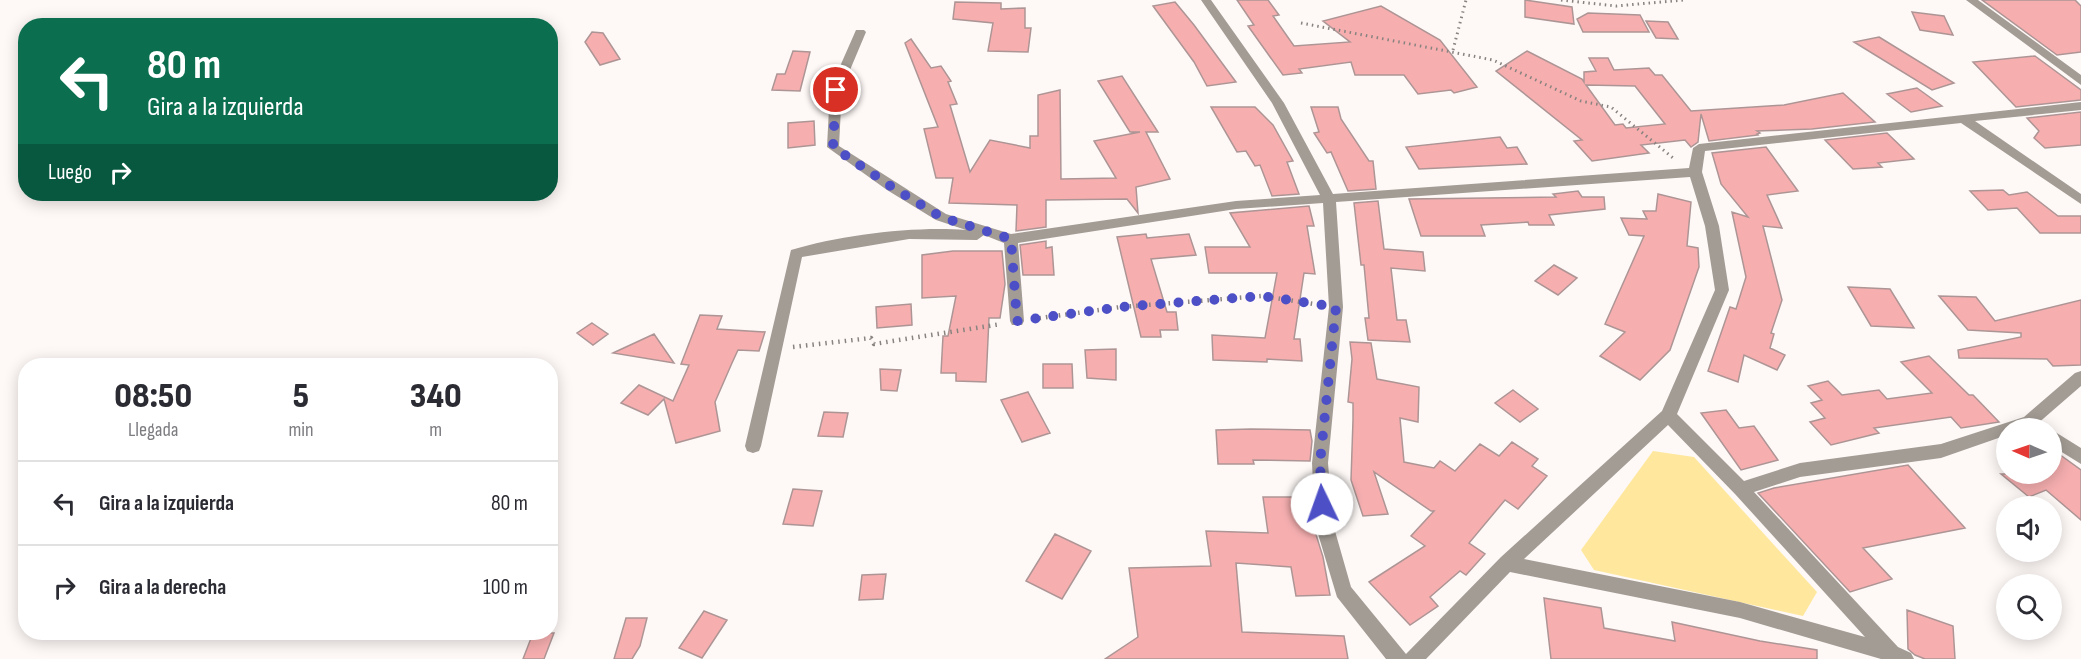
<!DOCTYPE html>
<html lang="es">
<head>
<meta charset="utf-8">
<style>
	:root { --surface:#fff; --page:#f7f7f7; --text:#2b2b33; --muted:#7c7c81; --line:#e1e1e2 }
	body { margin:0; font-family:"Sofia Sans Condensed",sans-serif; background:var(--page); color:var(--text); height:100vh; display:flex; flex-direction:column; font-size:22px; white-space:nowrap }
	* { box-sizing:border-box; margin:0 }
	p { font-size:20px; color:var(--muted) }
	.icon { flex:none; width:33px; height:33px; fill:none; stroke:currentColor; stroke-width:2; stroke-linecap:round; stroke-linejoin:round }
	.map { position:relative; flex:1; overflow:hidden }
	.panel { position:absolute; left:18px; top:358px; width:540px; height:282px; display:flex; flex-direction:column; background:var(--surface); border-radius:24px; box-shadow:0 3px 15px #0003 }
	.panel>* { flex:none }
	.banner { position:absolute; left:18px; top:18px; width:540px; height:183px; border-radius:24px; box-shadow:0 3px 15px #0003; background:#0b6e4f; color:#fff; overflow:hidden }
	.needle { width:39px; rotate:272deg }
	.tools { position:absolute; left:1996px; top:418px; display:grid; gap:12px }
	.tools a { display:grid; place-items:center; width:66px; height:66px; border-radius:50%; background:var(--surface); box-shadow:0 3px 15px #0003; font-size:30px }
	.pin { position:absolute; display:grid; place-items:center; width:51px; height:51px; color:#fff; margin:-26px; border:3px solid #fff; border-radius:50%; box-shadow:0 2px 6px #0007 }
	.me { position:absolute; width:66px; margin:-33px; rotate:357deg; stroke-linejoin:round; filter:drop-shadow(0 0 4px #0008) }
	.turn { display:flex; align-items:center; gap:21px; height:126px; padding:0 30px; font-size:27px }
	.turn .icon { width:78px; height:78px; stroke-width:2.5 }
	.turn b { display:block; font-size:42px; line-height:51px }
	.then { display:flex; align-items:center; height:57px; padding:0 30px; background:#0003; gap:12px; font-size:22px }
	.eta { display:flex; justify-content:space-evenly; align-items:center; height:102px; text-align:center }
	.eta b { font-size:36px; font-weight:800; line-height:42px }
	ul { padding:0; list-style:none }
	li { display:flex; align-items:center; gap:18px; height:84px; padding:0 30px; border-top:2px solid var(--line) }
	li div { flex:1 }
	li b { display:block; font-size:22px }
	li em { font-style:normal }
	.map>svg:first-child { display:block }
</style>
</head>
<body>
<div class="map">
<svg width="2081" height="659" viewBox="0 0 2081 659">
	<rect width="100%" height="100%" fill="#fef9f7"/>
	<path fill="#ffe89e" d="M 1653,451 L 1694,457 L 1817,592 L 1803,616 L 1594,570 L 1581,550 Z"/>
	<path fill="#f6aeaf" stroke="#ae9595" stroke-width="1.5" fill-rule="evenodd" d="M 1237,0 L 1268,0 L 1279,15 L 1273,16 L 1294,46 L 1350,42 L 1323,21 L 1381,6 L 1440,40 L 1477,87 L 1454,93 L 1451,90 L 1418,94 L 1404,75 L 1355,75 L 1351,62 L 1299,69 L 1302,73 L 1283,75 L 1248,26 L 1254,25 Z
		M 1525,0 L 1572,7 L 1574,24 L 1525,17 Z
		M 1982,0 L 2075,0 L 2081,6 L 2081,52 L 2057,55 Z
		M 955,2 L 1001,3 L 1001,9 L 1025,8 L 1025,28 L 1031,28 L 1028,52 L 988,51 L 993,23 L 953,19 Z
		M 1175,2 L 1194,25 L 1236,82 L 1207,86 L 1194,62 L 1153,6 Z
		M 1912,12 L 1944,16 L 1953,35 L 1920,30 Z
		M 1588,13 L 1640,15 L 1649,32 L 1583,32 L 1577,19 Z
		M 1646,21 L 1668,22 L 1678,39 L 1656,38 Z
		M 592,32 L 603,33 L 620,59 L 600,65 L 585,42 Z
		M 1879,37 L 1954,83 L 1932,90 L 1854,42 Z
		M 911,39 L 931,68 L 941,66 L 951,81 L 948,82 L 957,104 L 950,105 L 970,172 L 990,140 L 1030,148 L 1030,136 L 1038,136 L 1038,95 L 1060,90 L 1061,179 L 1116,178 L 1094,141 L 1140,132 L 1130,132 L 1098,81 L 1122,76 L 1158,132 L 1146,132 L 1170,179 L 1136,187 L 1138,213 L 1127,199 L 1046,200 L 1046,227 L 1016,231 L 1017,205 L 949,203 L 953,178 L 936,178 L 924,129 L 938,127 L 905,43 Z
		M 793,51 L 810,52 L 800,91 L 772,90 L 777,74 L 785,74 Z
		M 1527,51 L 1582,79 L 1584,82 L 1584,72 L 1596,71 L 1589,58 L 1608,58 L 1614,70 L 1649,68 L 1655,75 L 1662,75 L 1691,111 L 1784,105 L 1843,93 L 1875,122 L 1812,129 L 1757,131 L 1760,133 L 1757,134 L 1758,135 L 1709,141 L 1701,114 L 1698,142 L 1691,147 L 1685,140 L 1641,145 L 1649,153 L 1592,161 L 1574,141 L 1582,140 L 1496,71 ZM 1586,85 L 1635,86 L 1665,124 L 1626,128 L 1623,124 L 1615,125 Z
		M 2035,56 L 2081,90 L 2081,100 L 2016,107 L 1973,62 Z
		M 1917,88 L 1942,106 L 1911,112 L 1887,94 Z
		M 1211,107 L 1255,107 L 1273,125 L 1293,161 L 1287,162 L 1299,194 L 1272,196 L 1260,165 L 1255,166 L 1246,151 L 1237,152 Z
		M 1311,107 L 1338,107 L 1341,119 L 1369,161 L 1373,161 L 1376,189 L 1348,191 L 1331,152 L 1327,153 L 1314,133 L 1319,132 Z
		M 2081,112 L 2081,145 L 2045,148 L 2034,138 L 2039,131 L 2027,118 Z
		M 814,121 L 815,145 L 788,148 L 788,123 Z
		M 1887,133 L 1914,159 L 1878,163 L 1882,167 L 1853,169 L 1825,140 Z
		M 1500,137 L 1507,148 L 1517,147 L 1527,164 L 1419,169 L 1406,147 Z
		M 1766,147 L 1798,191 L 1767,195 L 1782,228 L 1763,226 L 1782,300 L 1771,333 L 1774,334 L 1770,348 L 1785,355 L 1777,370 L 1744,355 L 1738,382 L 1708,371 L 1730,307 L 1736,309 L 1746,277 L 1732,212 L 1748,217 L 1721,184 L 1712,153 Z
		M 2003,190 L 2009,195 L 2027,192 L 2058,216 L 2081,216 L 2081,233 L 2040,233 L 2017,208 L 1988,210 L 1970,191 Z
		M 1578,191 L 1582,197 L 1604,197 L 1605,209 L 1549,215 L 1554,225 L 1529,225 L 1528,222 L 1481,225 L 1485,236 L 1421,236 L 1409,199 L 1556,197 L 1553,194 Z
		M 1658,194 L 1691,202 L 1687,246 L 1698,248 L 1699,267 L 1670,350 L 1640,380 L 1600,356 L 1625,332 L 1605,324 L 1644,236 L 1629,235 L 1621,218 L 1647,219 L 1643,211 L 1656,211 Z
		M 1378,201 L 1384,249 L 1423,252 L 1425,271 L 1391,268 L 1397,320 L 1406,320 L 1410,342 L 1368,340 L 1365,318 L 1369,318 L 1364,265 L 1361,265 L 1354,203 Z
		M 1309,206 L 1314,226 L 1307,226 L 1315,274 L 1304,273 L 1294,339 L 1300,339 L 1302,361 L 1267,359 L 1267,362 L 1213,360 L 1212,335 L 1265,338 L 1277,273 L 1209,273 L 1205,247 L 1250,247 L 1230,213 Z
		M 1146,234 L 1147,238 L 1189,234 L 1196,255 L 1151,259 L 1167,312 L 1176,312 L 1178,330 L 1160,330 L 1161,337 L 1141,337 L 1117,237 Z
		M 1046,241 L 1046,248 L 1052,247 L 1054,275 L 1023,275 L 1020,245 Z
		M 953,251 L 1002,251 L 1005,284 L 1000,318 L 989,318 L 986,382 L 956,381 L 956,373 L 941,373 L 943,336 L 948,336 L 956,296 L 922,298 L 922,255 Z
		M 1554,265 L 1577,278 L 1558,295 L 1535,281 Z
		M 1848,287 L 1890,289 L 1914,328 L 1871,326 Z
		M 1939,296 L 1976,297 L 1995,321 L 2081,300 L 2081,365 L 2053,366 L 2047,359 L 1959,358 L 1958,350 L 2021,337 L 2021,333 L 1968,330 Z
		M 911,304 L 912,325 L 877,328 L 876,307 Z
		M 700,315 L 722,316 L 717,329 L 765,332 L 759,351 L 738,350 L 732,363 L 715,402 L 720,431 L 676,443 L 664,399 L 648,415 L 621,403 L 639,385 L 673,401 L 689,365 L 681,364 Z
		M 592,323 L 608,334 L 593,345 L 577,333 Z
		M 654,334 L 674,363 L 613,353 Z
		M 1350,342 L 1371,343 L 1377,379 L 1419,387 L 1418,422 L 1400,418 L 1404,462 L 1434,468 L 1440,461 L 1455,471 L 1480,444 L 1499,456 L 1512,442 L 1538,459 L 1532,466 L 1547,476 L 1518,509 L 1505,500 L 1469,543 L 1485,554 L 1466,575 L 1460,571 L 1430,597 L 1438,606 L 1410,625 L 1369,582 L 1425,546 L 1411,536 L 1434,511 L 1431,511 L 1374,472 L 1388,514 L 1363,516 L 1351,480 L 1353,420 L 1353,403 L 1348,402 L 1352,359 Z
		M 1116,349 L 1116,380 L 1087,378 L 1085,350 Z
		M 1929,356 L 1969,395 L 1973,395 L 1999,422 L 1961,428 L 1951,417 L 1874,428 L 1879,433 L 1831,445 L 1810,422 L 1825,418 L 1811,403 L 1822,400 L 1808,386 L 1828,381 L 1842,395 L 1879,390 L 1887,399 L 1932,393 L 1901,362 Z
		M 1043,364 L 1072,364 L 1073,388 L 1043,388 Z
		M 880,369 L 901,370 L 897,391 L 881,390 Z
		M 1513,390 L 1538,409 L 1520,422 L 1495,403 Z
		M 1028,392 L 1050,433 L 1022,442 L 1001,400 Z
		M 1726,410 L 1739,428 L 1754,426 L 1778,460 L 1741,470 L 1701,413 Z
		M 824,412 L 848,413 L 843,437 L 818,436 Z
		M 1251,429 L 1310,430 L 1312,441 L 1310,461 L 1253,460 L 1254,464 L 1218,464 L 1216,430 Z
		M 2052,449 L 2081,470 L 2081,520 L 2046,490 L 2029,497 L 2001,474 L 2052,474 Z
		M 1908,465 L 1965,528 L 1863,548 L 1892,579 L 1850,592 L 1758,493 L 1774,488 Z
		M 793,489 L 822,491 L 813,526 L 783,524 Z
		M 1263,497 L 1311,497 L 1313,525 L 1323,557 L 1330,595 L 1296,596 L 1291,567 L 1236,563 L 1242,632 L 1344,636 L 1348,659 L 1105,659 L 1138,637 L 1129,568 L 1211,566 L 1206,531 L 1268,533 Z
		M 1055,534 L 1091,551 L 1062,599 L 1026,581 Z
		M 886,574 L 883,599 L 859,600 L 862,575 Z
		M 1544,598 L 1601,608 L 1604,628 L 1675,641 L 1672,622 L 1760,641 L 1817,650 L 1817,659 L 1551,659 Z
		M 1907,610 L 1953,626 L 1955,659 L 1925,659 L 1915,655 L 1908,649 Z
		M 704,611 L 727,620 L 702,658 L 679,648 Z
		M 626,618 L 647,618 L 640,646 L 632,659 L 614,659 Z
		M 533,633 L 554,633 L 544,659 L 523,659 Z"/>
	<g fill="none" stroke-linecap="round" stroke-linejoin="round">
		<path stroke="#898380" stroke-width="3" stroke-dasharray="1.5 4" stroke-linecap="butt" d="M 1561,0 L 1616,6 L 1684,0
			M 1301,23 L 1493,60 L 1581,101 L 1611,107 L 1673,158
			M 1453,50 L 1466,0"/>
		<path stroke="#898380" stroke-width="4.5" stroke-dasharray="1.5 5" stroke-linecap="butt" d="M 1033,319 L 1121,307 L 1262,296 L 1320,305
			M 793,347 L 871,338 L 874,344 L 1001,324"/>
		<path fill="#a39c95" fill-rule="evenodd" d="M 1201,0 L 1211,0 L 1284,103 L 1333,194 L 1689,168 L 1693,148 L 1699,144 L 2081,102 L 2081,110 L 1975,121 L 2081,194 L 2081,204 L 1961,123 L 1705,151 L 1702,172 L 1719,226 L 1729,290 L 1677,414 L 1744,481 L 1800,463 L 1941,444 L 2024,417 L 2075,373 L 2081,371 L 2081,386 L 2036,425 L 2025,429 L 2007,429 L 2007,435 L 1941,458 L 1800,477 L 1754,492 L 1898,647 L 1911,653 L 1914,659 L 1881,659 L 1740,618 L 1510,572 L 1426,659 L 1386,659 L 1337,597 L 1315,524 L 1312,463 L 1329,307 L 1323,203 L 1236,209 L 1018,243 L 1024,321 L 1022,325 L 1012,325 L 1010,321 L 1004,243 L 984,235 L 977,240 L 909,239 L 802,257 L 761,446 L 759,451 L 753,453 L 747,451 L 745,446 L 791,250 C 842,235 913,226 966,230 L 936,220 L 887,190 L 827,147 L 830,89 L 856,30 L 864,30 L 866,32 L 842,89 L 839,146 L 946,214 L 1011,234 L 1236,201 L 1320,195 L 1272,103 ZM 1690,177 L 1705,226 L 1715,290 L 1662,411 L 1501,557 L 1406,654 L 1351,587 L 1333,524 L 1328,463 L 1343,307 L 1336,202 ZM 1668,425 L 1735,494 L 1865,637 L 1740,602 L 1524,559 Z
			M 1966,0 L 1978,0 L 2081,75 L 2081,85 Z
			M 2052,430 L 2081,448 L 2081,464 L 2052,446 Z"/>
	</g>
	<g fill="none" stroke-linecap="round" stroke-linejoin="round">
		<path stroke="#4d4fc6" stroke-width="10" stroke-dasharray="0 18" d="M 836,90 L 833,147 L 892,187 L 941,217 L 1011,239 L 1017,321 L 1121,307 L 1262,296 L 1336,307 L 1320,463 L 1322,504"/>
	</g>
</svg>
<div class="tools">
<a><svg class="needle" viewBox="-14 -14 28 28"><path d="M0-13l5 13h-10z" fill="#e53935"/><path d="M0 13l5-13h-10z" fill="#7c7c81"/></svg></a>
<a><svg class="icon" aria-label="sound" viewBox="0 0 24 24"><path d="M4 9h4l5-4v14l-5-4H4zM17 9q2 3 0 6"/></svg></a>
<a><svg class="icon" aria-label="search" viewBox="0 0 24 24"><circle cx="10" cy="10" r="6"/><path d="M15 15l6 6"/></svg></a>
</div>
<div class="pin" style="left:836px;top:90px;background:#d93025"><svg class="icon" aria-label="arrive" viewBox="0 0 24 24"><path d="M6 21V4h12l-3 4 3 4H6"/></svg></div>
<svg class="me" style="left:1322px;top:504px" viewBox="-20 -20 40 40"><circle r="19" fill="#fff"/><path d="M0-13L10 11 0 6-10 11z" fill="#4d4fc6"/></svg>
<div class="banner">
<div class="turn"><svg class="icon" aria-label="left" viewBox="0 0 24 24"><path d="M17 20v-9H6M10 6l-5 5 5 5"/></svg><div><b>80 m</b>Gira a la izquierda</div></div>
<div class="then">Luego<svg class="icon" aria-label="right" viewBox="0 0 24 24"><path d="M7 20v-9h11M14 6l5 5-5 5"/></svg></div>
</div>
<section class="panel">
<div class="eta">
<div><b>08:50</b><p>Llegada</p></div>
<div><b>5</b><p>min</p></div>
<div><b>340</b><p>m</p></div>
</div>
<ul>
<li><svg class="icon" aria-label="left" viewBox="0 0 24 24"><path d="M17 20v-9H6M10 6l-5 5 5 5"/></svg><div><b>Gira a la izquierda</b></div><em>80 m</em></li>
<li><svg class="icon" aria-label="right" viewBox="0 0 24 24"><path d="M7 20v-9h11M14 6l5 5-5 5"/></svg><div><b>Gira a la derecha</b></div><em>100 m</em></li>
</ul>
</section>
</div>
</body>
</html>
